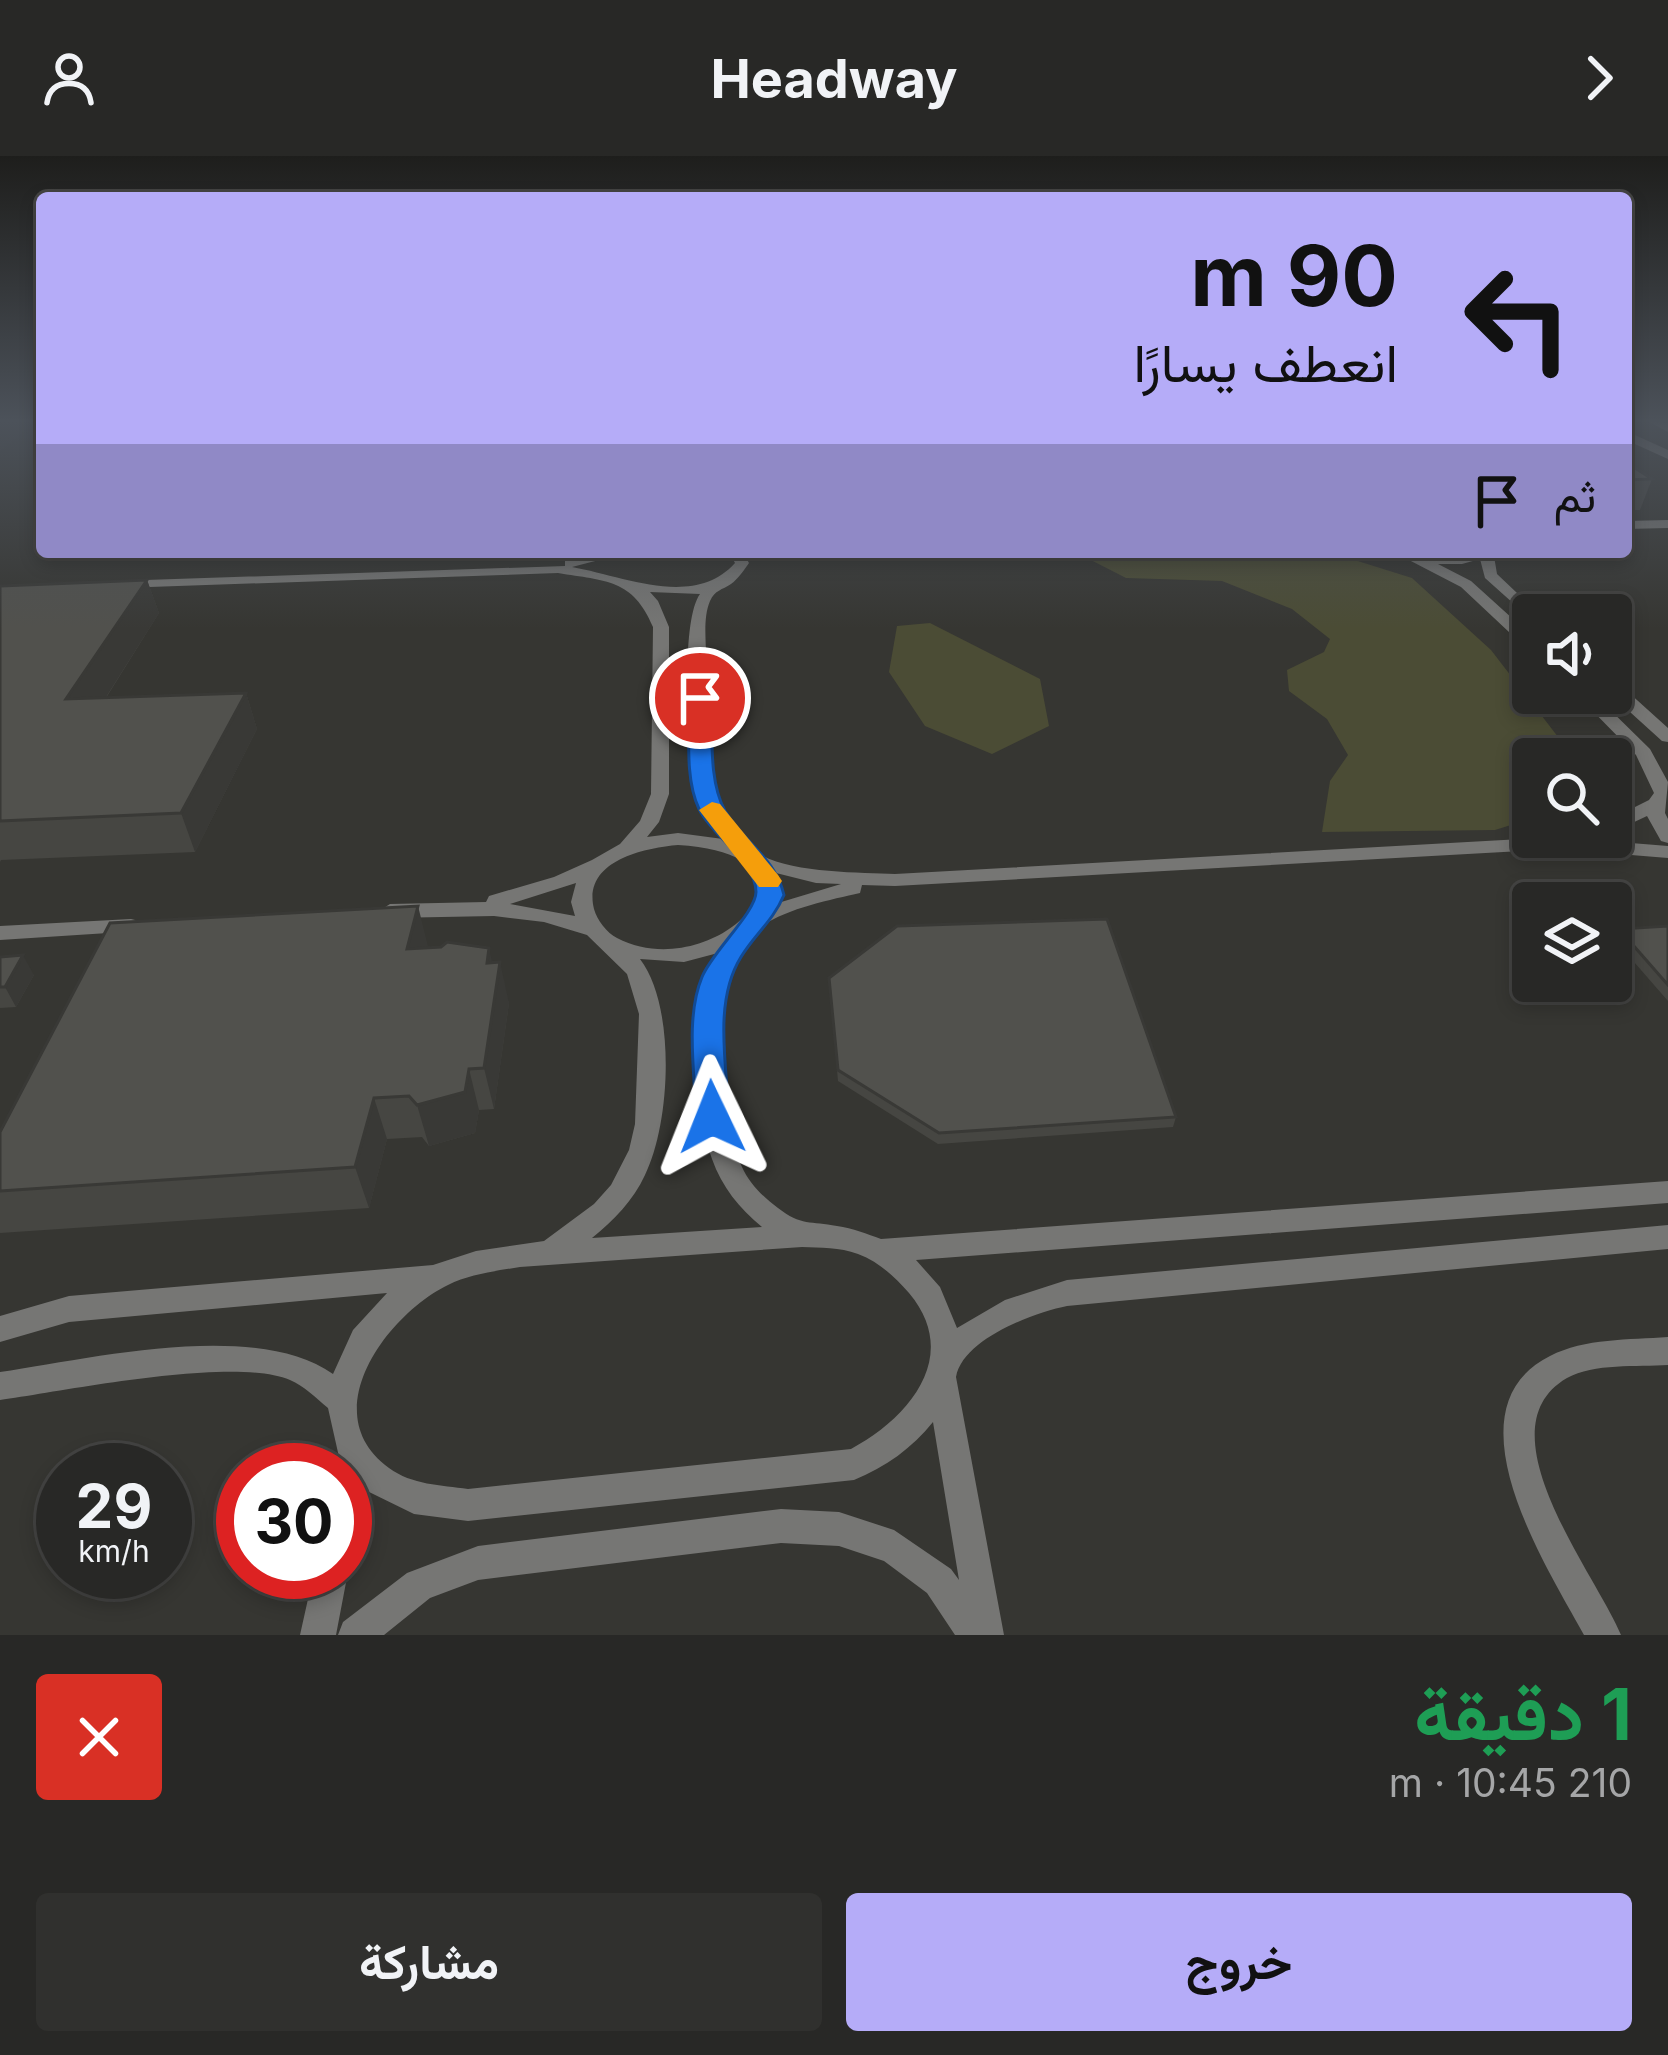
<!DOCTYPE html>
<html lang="ar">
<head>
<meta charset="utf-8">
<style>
	:root { --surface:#282826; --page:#30302e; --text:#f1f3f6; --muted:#a5a6a7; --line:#444443; --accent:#b5acf8 }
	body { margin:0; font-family:Inter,Vazirmatn,sans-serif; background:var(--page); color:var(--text); direction:rtl; height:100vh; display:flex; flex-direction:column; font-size:45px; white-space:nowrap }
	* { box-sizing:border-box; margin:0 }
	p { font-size:39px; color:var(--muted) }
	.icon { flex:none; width:66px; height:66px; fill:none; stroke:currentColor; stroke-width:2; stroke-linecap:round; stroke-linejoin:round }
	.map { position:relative; height:1479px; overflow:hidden; direction:ltr }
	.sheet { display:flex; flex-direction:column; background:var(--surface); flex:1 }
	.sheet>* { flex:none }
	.guide { position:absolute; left:36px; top:36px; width:1596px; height:366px; border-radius:12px; box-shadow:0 6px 18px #0003,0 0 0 3px var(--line); direction:rtl; background:#b5acf8; color:#111; overflow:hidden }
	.buttons { position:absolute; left:1512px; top:438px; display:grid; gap:24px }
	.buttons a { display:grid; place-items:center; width:120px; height:120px; border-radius:12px; background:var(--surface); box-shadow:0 6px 18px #0003,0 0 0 3px var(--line); font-size:60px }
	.speed { position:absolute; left:36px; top:1287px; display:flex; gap:24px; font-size:60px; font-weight:700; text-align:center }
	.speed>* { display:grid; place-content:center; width:156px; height:156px; border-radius:50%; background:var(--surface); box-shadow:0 6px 18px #0003,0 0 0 3px var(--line); line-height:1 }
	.speed small { font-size:30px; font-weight:400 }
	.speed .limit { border:18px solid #d22; background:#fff; color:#111 }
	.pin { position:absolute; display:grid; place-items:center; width:102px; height:102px; color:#fff; margin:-51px; border:6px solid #fff; border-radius:50%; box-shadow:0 3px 12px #0007 }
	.me { position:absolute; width:132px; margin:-66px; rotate:358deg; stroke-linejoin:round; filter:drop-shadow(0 0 9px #0008) }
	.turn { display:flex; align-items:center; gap:42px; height:252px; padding:0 36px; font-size:54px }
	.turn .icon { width:156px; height:156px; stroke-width:2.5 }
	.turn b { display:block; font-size:84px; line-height:102px }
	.then { display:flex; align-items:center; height:114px; padding:0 36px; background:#0003; gap:24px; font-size:45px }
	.round { display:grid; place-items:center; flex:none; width:126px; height:126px; border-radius:12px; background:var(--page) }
	.overview { display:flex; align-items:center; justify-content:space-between; height:204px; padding:0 36px }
	h1 { font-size:72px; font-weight:700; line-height:90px; color:#1e9e55 }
	.primary-button { display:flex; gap:24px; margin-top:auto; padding:24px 36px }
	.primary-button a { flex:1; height:138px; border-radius:12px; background:var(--accent); color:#111; font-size:48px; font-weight:700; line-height:138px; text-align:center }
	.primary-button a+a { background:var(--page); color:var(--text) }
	header { display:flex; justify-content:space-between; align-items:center; height:156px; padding:0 36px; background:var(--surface); font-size:54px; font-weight:700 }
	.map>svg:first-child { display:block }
</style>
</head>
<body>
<header><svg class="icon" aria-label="forward" viewBox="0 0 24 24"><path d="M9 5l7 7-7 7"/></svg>Headway<svg class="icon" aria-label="person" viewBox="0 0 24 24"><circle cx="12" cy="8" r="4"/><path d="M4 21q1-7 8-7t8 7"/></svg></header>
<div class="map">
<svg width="1668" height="1479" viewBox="0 0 1668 1479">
	<rect width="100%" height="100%" fill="#363632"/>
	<path fill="#4b4c35" d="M 1151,396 L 1329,396 L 1412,422 L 1491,494 L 1575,603 L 1533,603 L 1533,662 L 1495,674 L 1322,676 L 1330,625 L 1348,599 L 1327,563 L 1289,535 L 1287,514 L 1324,496 L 1330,483 L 1292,453 L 1222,425 L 1126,422 L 1081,399 Z
		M 930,467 L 1040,523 L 1049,570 L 992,598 L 925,570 L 889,516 L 897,470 Z"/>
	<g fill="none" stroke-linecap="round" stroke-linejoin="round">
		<path fill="#767674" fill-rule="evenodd" d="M 1651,266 L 1668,267 L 1668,276 L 1653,268 Z
			M 1668,364 L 1668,372 L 1626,373 L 1626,365 Z
			M 602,396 L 630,396 L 572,411 C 623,420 694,453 735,407 L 729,396 L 743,396 L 749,407 C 744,414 738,423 731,428 C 722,434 715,434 710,445 C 703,462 706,482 706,500 C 706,561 701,650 751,692 C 780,718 857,716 895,718 L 1557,681 L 1668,690 L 1668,702 L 1557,693 L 895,730 L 862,729 L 860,737 C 830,744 782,753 757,774 C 707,818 715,956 742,1011 C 749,1027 763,1041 778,1052 C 801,1070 811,1065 837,1070 C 853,1072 867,1078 881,1083 L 1668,1025 L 1668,1047 L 916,1104 L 940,1131 L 957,1172 L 1005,1144 L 1067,1124 L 1668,1069 L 1668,1093 L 1067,1150 C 1033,1157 963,1183 956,1221 L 1004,1479 L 955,1479 L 927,1437 L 884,1405 L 839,1390 L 781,1387 L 478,1424 L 430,1442 L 384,1479 L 338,1479 L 343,1466 L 407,1417 L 478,1390 L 781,1353 L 839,1356 L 894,1374 L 951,1413 L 959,1424 L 933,1266 C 912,1292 886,1311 854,1324 L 468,1365 L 414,1358 L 365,1334 L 357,1361 L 345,1365 L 345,1314 L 336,1314 L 339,1301 L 328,1252 C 316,1242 304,1230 290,1224 C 233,1200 65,1235 0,1244 L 0,1216 C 91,1203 254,1163 333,1218 L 353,1174 L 387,1137 L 69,1166 L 0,1186 L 0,1160 L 69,1140 L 433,1109 L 476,1095 L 544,1085 L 594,1048 L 611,1029 L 629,994 L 635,968 L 639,858 L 627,818 L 587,779 L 544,766 L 494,760 L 390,762 L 379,755 L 390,748 L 486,746 L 489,740 L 554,721 L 592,704 L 620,688 L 640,665 L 651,638 L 653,471 C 633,423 606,425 558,417 L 121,432 L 116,431 L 116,425 L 565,410 L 565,404 ZM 650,436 L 700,438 C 679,467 688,606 700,642 C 705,657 713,670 723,683 L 678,677 L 647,681 L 659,666 L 669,638 L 669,471 L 658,445 ZM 678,689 C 847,699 712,832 617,782 C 607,777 597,764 594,753 C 582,705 644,692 678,689 ZM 776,717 L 816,727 L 841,728 L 778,747 L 781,731 ZM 576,727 L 571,746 L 575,760 L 510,748 ZM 718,797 C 690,850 692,947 712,1003 C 722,1031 739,1052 762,1071 L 592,1082 C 614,1064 633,1045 645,1019 C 671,966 676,850 640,803 L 684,806 ZM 802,1091 C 821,1092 839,1091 858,1098 C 879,1106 894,1120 909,1137 C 962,1200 909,1262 851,1293 L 468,1333 C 441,1329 412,1329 389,1312 C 313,1257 388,1158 448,1129 C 470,1118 496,1115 520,1111 Z
			M 744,396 L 956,396 L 949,400 L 823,405 L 751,400 Z
			M 1413,396 L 1423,400 L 1498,396 L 1494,400 L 1497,418 L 1538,457 L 1540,459 L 1533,459 L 1533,465 L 1485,422 L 1480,403 L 1462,408 L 1438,408 L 1471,425 L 1533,481 L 1533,495 L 1527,493 L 1461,431 L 1407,403 L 1407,397 Z
			M 1611,525 L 1617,526 L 1668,572 L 1668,586 L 1662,585 L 1609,537 Z
			M 1575,537 L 1593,537 L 1650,593 L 1668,626 L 1665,657 L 1668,663 L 1668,687 L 1661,685 L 1647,660 L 1611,677 L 1611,663 L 1649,644 L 1654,637 L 1636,599 Z
			M 131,763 L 139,765 L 142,770 L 139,775 L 0,784 L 0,770 Z
			M 1668,1181 L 1668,1209 C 1637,1211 1594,1207 1567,1222 C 1479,1273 1596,1418 1621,1479 L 1584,1479 C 1547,1411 1444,1253 1550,1200 C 1585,1182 1629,1184 1668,1181 Z
			M 345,1408 L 348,1416 L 336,1479 L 300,1479 L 314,1416 L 345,1416 Z"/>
		<path fill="#767674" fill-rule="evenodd" d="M 1626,275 L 1668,294 L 1668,303 L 1626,284 Z"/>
	</g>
	<path fill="#464642" d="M 1626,306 L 1652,323 L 1640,354 L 1626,354 Z
		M 115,396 L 202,396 L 116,399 Z
		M 294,396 L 474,396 L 295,402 Z
		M 147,424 L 159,457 L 106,542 L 246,537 L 257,573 L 195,696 L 1,704 L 0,706 L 0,430 Z
		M 1668,770 L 1668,845 L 1614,783 L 1619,773 Z
		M 428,790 L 428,791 L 492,807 L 509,847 L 494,953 L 479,954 L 475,977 L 429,990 L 422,981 L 387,983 L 369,1052 L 0,1077 L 0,976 Z
		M 0,801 L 34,819 L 16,851 L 0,852 Z
		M 829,822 L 1176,961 L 1173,971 L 938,988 L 838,925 Z"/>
	<path fill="#393936" d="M 0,266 L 21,266 L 24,275 L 0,296 Z
		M 147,424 L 159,457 L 82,579 L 66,543 Z
		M 246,537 L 257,573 L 195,696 L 181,657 Z
		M 418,750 L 428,790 L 418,833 L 407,793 Z
		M 489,792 L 497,827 L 500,806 L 509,847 L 494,953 L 484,912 L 487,807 Z
		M 23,799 L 34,819 L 16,851 L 5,831 Z
		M 469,913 L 479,954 L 475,977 L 429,990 L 417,949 Z
		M 374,942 L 387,983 L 369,1052 L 355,1011 Z"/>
	<path fill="#51514d" stroke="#393936" stroke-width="3" d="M 1626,306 L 1652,323 L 1626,324 Z
		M 147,424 L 66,543 L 246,537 L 181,657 L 0,665 L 0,430 Z
		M 418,750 L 407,793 L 441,791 L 447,786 L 489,792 L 487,807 L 500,806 L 484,912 L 469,913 L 465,936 L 417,949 L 409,940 L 374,942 L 355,1011 L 0,1035 L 0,976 L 110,767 Z
		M 1107,763 L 1176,961 L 939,977 L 838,914 L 829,822 L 897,770 Z
		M 1668,770 L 1668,829 L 1619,773 Z
		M 23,799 L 5,831 L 0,831 L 0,801 Z"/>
	<linearGradient id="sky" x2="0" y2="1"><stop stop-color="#1e1e1c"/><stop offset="0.56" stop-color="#4c525a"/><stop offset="1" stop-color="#4c525a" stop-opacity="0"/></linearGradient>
	<rect width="1668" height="473" fill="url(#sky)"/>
	<path fill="#1a73e8" stroke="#114b97" stroke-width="3" d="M 700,535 L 711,542 C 713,577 708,624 725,655 C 744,687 775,701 784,739 C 773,765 755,778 741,801 C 713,846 727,910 729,961 L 724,970 L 712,973 L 701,970 L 696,961 C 695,918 685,862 702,821 C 712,796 756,756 756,736 C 756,706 712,680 699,653 C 684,621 690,576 689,542 Z"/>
	<path fill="#f59e0b" d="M 712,646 L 720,648 L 778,719 L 782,725 L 778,731 L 759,731 L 699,654 Z"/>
</svg>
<div class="buttons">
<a><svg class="icon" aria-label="sound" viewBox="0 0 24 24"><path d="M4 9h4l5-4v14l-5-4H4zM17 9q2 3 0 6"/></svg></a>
<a><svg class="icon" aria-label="search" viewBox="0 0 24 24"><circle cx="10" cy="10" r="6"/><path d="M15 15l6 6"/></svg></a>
<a><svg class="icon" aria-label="layers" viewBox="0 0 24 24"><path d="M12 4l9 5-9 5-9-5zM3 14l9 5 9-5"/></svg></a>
</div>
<div class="speed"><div>29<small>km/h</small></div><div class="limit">30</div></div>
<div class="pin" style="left:700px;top:542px;background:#d93025"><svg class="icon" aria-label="arrive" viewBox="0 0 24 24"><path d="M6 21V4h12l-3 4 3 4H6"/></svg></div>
<svg class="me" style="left:712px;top:961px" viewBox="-20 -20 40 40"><path d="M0-17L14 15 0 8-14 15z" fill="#1a73e8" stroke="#fff" stroke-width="4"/></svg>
<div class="guide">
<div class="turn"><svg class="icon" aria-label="left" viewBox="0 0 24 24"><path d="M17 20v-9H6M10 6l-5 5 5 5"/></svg><div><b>90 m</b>انعطف يسارًا</div></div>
<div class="then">ثم<svg class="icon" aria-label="arrive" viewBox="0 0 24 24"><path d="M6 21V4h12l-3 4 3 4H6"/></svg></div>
</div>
</div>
<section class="sheet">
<div class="overview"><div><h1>1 دقيقة</h1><p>210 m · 10:45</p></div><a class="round" style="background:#d93025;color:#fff"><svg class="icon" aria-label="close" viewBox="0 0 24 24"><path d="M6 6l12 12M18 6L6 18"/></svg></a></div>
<div class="primary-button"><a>خروج</a><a>مشاركة</a></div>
</section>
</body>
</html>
